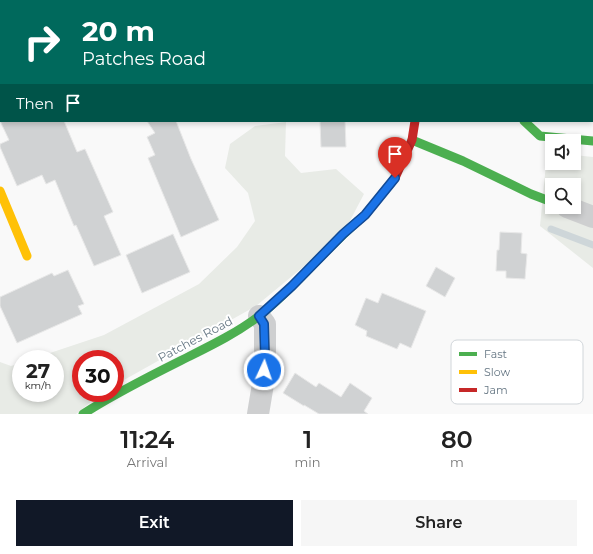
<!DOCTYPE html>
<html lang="en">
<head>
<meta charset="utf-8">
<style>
	:root { --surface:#fff; --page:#f6f6f6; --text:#222; --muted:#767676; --accent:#111827 }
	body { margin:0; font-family:Montserrat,sans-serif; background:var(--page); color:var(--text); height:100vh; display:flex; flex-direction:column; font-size:15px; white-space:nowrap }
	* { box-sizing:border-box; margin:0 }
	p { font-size:13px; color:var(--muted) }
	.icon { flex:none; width:22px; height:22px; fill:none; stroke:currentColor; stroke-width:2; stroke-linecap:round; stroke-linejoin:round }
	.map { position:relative; height:414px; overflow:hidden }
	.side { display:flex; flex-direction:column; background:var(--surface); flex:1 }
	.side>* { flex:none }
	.hud { position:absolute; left:0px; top:0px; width:593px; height:122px; box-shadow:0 2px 6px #0003; background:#00695c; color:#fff; overflow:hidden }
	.fabs { position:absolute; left:545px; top:134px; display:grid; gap:8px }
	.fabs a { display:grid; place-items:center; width:36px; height:36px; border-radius:0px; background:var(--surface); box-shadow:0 2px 6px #0003; font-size:20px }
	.speed { position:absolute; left:12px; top:350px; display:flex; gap:8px; font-size:20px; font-weight:700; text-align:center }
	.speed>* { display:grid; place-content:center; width:52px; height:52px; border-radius:50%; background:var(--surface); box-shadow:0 2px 6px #0003; line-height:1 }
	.speed small { font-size:10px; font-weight:400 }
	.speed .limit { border:6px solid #d22; background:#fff; color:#111 }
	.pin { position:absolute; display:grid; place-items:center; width:34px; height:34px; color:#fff; margin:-41px -17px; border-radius:50% 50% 50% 0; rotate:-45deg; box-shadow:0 0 4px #0007 }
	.pin .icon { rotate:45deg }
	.me { position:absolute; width:44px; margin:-22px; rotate:3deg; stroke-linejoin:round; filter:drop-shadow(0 0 3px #0008) }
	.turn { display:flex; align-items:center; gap:14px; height:84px; padding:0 16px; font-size:18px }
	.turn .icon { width:52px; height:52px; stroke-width:2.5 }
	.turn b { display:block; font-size:28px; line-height:34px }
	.then { display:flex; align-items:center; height:38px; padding:0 16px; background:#0003; gap:8px; font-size:15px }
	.eta { display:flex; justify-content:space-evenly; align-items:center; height:68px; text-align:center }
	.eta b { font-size:24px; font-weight:600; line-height:28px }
	.button { display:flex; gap:8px; margin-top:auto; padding:8px 16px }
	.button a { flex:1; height:46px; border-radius:0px; background:var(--accent); color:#fff; font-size:16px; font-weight:600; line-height:46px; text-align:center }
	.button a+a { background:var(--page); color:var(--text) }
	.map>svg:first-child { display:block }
</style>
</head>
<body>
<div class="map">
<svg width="593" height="414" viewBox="0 0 593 414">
	<rect width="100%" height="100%" fill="#f9f9f9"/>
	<path fill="#e8ebe6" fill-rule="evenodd" d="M 286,122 L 285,156 L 301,173 L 336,169 L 364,194 L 343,234 L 256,306 L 115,385 L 115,359 L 81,359 L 81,393 L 102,393 L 76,414 L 0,414 L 0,362 L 11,366 L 21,363 L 21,393 L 55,393 L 55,359 L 32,359 L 104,335 L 199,284 L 237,247 L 255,221 L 248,193 L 225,168 L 230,144 L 255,126 Z
		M 547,153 L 552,153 L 552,163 L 574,163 L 574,155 L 593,157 L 593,268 L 540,226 ZM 552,185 L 574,185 L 574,207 L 552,207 Z"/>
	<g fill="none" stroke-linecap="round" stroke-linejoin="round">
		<path stroke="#ced6d9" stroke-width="7" d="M 502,1 L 504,0
			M 551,229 L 593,245"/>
	</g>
	<path fill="#d0d2d3" stroke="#e8e8e8" d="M 0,121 L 64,121 L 77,152 L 85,149 L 113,212 L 104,216 L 121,255 L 94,266 L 76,225 L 74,226 L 55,180 L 46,184 L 42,175 L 17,186 L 0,147 L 0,144 L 9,140 Z
		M 147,121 L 176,121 L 191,159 L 219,220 L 181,237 L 148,158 L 155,155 L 147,137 L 155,133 Z
		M 323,121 L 345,121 L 346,147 L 321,147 L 320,122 Z
		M 500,232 L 522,233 L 521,253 L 527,254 L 525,279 L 506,278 L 506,271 L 496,271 L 497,250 L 499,250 Z
		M 173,234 L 190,272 L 142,293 L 126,255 Z
		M 436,267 L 455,278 L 445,297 L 426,286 Z
		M 68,270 L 84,304 L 78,306 L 82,314 L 17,343 L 0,306 L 0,297 L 52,273 L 54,276 Z
		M 382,293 L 426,311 L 411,348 L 400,343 L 397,349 L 366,336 L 367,331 L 355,325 L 366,298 L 378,303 Z
		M 295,373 L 316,387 L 319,383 L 341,397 L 350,383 L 372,398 L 364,411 L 368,414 L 319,414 L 304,405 L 304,406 L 283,393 Z"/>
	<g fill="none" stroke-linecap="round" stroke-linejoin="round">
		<path stroke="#cecfd0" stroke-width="22" d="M 195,0 L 197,1
			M 413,0 L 413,1
			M 90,1 L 92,0
			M 270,1 L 278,0
			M 592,30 L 593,30
			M 0,56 L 1,56
			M 567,207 L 593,217
			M 258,414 L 263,384 L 265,357 L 265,324 L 259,316"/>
		<path stroke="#4caf50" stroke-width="9" d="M 524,121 L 540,136 L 593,141
			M 412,140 L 463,161 L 531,194 L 552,202
			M 83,414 C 117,392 154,374 190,356 C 214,344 238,332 259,316 C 295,288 323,251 358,221"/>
		<path stroke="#ffc107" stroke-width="9" d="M 0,191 L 27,256"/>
		<path stroke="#c62828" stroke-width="9" d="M 358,221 L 365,215 L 395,178 L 412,140 L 415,121"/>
	</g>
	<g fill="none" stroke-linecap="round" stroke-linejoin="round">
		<g stroke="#114b97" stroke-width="10">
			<path id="route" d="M 264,370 L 265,357 L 264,324 L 259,316 L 292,286 L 343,234 L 365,215 L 395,178"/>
		</g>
		<use href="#route" stroke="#1a73e8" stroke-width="7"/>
	</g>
	<g text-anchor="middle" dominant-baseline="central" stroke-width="4" stroke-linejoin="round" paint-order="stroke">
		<g font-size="12" fill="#657683" stroke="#fff">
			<text transform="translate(195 339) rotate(-28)">Patches Road</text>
		</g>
	</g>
	<rect x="451" y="340" width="132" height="64" rx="6" fill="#fff" stroke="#d1d6da" stroke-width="1"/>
	<rect x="459" y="352" width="18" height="4" fill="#4caf50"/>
	<rect x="459" y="370" width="18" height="4" fill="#ffc107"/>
	<rect x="459" y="388" width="18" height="4" fill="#c62828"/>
	<g font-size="11" fill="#657683">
		<text x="484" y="358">Fast</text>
		<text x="484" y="376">Slow</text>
		<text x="484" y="394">Jam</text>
	</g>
</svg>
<div class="fabs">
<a><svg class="icon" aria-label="sound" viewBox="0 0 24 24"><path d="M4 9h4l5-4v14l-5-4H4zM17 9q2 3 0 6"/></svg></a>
<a><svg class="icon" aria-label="search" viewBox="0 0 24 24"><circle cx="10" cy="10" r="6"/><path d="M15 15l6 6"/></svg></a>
</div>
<div class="speed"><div>27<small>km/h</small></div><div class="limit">30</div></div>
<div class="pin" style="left:395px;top:178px;background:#d93025"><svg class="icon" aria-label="arrive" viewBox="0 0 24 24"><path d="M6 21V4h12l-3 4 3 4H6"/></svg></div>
<svg class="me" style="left:264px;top:370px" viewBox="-20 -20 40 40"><circle r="17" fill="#1a73e8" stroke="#fff" stroke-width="3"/><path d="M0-11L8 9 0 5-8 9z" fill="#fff"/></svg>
<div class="hud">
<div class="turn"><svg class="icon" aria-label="right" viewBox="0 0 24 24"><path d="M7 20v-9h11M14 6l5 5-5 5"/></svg><div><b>20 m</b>Patches Road</div></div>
<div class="then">Then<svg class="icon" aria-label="arrive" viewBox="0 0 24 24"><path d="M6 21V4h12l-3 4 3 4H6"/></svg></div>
</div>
</div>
<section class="side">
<div class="eta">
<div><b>11:24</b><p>Arrival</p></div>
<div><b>1</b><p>min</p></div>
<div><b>80</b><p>m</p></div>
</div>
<div class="button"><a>Exit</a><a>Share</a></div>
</section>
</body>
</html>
